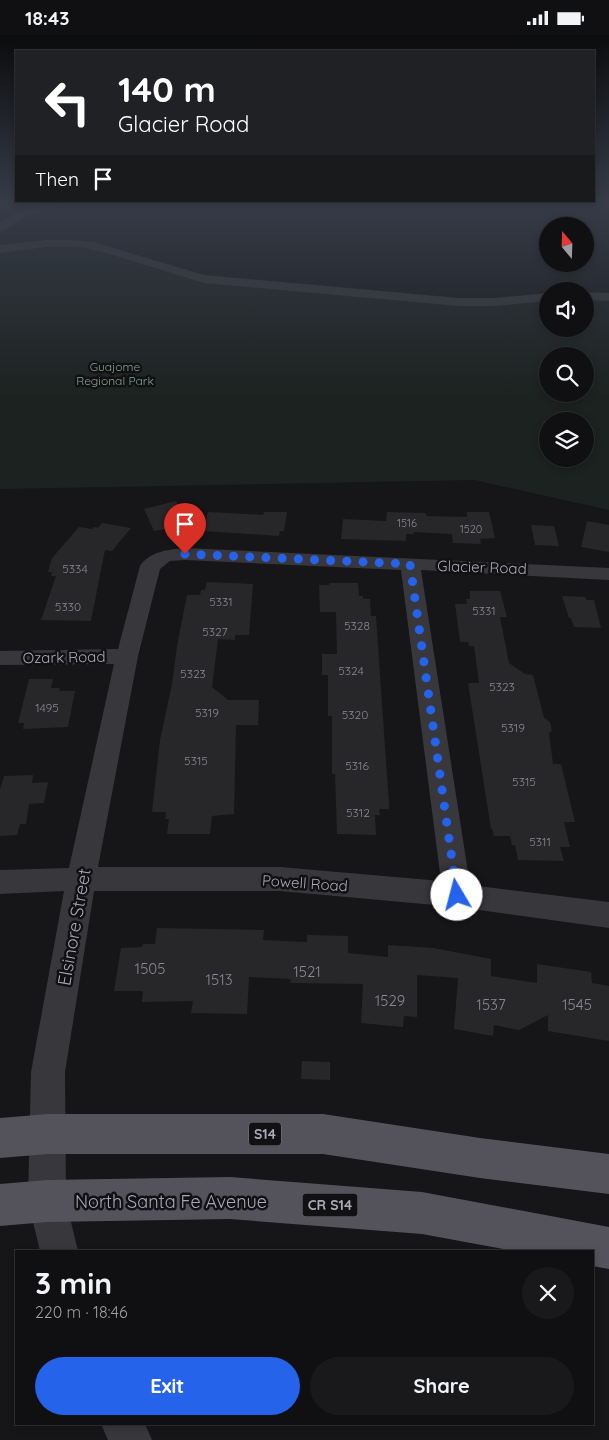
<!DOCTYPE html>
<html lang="en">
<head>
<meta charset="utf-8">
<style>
	:root { --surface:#101012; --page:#19191b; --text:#f1f3f6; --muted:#9c9d9f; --line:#303032; --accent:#2563eb }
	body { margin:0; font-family:Quicksand,sans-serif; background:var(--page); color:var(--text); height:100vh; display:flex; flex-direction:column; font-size:19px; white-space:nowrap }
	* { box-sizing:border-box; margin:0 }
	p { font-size:16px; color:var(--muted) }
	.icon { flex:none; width:28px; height:28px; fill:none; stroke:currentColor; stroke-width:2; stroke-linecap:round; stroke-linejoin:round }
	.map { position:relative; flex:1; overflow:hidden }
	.details { position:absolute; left:15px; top:1215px; width:579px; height:175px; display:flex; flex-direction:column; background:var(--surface); border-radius:0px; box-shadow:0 2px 8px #0003,0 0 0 1px var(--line) }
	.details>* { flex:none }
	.banner { position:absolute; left:15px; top:15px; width:580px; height:152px; border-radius:0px; box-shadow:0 2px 8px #0003,0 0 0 1px var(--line); background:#202124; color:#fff; overflow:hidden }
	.needle { width:32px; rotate:341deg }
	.fabs { position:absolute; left:539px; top:182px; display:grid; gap:10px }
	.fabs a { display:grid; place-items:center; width:55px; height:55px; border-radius:50%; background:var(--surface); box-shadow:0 2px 8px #0003,0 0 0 1px var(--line); font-size:25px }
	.pin { position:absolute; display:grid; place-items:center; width:42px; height:42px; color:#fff; margin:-51px -21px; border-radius:50% 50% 50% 0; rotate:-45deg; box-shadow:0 0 5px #0007 }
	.pin .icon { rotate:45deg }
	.me { position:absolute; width:55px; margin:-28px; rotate:352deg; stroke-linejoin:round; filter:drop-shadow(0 0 4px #0008) }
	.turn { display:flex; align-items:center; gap:18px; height:105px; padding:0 20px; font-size:22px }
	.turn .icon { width:65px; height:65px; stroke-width:2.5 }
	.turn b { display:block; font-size:35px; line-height:42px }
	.then { display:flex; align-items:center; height:48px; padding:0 20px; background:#0003; gap:10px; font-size:19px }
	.round { display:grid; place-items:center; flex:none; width:52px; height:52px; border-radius:26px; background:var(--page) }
	.summary { display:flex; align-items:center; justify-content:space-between; height:85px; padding:0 20px }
	h1 { font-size:30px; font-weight:700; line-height:38px }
	.primary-button { display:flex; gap:10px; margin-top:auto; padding:10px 20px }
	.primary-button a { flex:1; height:58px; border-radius:30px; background:var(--accent); color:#fff; font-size:20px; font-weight:700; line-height:58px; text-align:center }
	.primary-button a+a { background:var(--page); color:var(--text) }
	.status { display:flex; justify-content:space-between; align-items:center; height:35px; padding:0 25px; background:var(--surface); direction:ltr }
	.status svg { height:14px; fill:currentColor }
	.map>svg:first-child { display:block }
</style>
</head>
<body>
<div class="status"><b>18:43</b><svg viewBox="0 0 49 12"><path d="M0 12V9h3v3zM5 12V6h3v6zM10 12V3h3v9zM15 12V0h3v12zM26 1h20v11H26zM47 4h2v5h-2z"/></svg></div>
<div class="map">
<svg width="609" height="1405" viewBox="0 0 609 1405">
	<rect width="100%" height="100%" fill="#161618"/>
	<path fill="#1c221f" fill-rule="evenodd" d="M 77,209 L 180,239 L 458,267 L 547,262 L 548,294 L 585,294 L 585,261 L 609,262 L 609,475 L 474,445 L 0,454 L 0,215 ZM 548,321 L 585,321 L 585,359 L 548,359 ZM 548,386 L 585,386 L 585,424 L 548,424 Z"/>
	<path fill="#272629" d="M 176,466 L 188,490 L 154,496 L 144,474 Z
		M 208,477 L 263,480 L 264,477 L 287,477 L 284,496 L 280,496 L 279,501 L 203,496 Z
		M 387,477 L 426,478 L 426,481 L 467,482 L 467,477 L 489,477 L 495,503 L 480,504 L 481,509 L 453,508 L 452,499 L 413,497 L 414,499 L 406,499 L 406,506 L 341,504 L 343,484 L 386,486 Z
		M 587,486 L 609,490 L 609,517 L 581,512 Z
		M 102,488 L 131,493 L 112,516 L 105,515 L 91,586 L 41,585 L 56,541 L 51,541 L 52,537 L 48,537 L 52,523 L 79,492 L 92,494 L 94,492 L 98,493 Z
		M 531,490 L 554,491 L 559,511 L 535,510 Z
		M 207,547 L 253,549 L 249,600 L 235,600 L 235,605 L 218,604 L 212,652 L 228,665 L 259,665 L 258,690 L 236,690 L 234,779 L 212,781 L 210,799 L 167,799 L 169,784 L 165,784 L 166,777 L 152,777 L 160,705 L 172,649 L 177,611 L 187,560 L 200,560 L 201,555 L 205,555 Z
		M 329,548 L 358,548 L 359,561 L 363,561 L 363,564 L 370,564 L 371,581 L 376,581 L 389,770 L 389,774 L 379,774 L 380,780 L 375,780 L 376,800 L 337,799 L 335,739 L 332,739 L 332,681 L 328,681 L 328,640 L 322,640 L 322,619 L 337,619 L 336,577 L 320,577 L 319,550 L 329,550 Z
		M 470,556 L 500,556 L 507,582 L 500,582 L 509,628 L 525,639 L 533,640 L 544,683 L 550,687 L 552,696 L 549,698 L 553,729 L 561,729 L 575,787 L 564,787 L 570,812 L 560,812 L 564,826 L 518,825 L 515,810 L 512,810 L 510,801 L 494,801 L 492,794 L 491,794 L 468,648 L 479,648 L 474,611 L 469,611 L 468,607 L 460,607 L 455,569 L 467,569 L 466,564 L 470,564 Z
		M 562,561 L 585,562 L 587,565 L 594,565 L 601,593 L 574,592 L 571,583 L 569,583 Z
		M 29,644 L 53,644 L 51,653 L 60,653 L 59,656 L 75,656 L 68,692 L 23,694 L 24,688 L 18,688 Z
		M 33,740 L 32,748 L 48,747 L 44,768 L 29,769 L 26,789 L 20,789 L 17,800 L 0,801 L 0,755 L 4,741 Z
		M 157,893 L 264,895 L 263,905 L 307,907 L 307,900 L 348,901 L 348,918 L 388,922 L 388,910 L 433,913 L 491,924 L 491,941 L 537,948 L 537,929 L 591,937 L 592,948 L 609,951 L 609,1006 L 548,996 L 548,980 L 519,995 L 494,990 L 493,1001 L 454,994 L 458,943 L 417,940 L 417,982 L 404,981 L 403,992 L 361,988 L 363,949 L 290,948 L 291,944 L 249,942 L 247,979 L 191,978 L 193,966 L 142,967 L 143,956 L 114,956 L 121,913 L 142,912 L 143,909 L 155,909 Z
		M 302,1026 L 330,1027 L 330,1045 L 301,1044 Z"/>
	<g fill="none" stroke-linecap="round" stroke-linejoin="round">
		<path fill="#38373c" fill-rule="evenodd" d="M 45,169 L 62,169 L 61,171 L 30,180 L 0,197 L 0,188 L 15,179 Z
			M 46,205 L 70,205 L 93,207 L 204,240 L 459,263 L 494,263 L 548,258 L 548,266 L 494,271 L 459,271 L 204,248 L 103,217 L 82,212 L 46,212 L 0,218 L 0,210 Z
			M 585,257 L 609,258 L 609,266 L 585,265 Z
			M 185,513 L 609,533 L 609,545 L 421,535 L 470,850 L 609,867 L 609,893 L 457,872 L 280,856 L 94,856 L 65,1037 L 66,1166 L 78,1216 L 40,1216 L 28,1166 L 31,1037 L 64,856 L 0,859 L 0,835 L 69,833 L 114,629 L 0,630 L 0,616 L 118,614 L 140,531 C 150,516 168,515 185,513 ZM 185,525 L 401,535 L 441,846 L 280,832 L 98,832 L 138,621 L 160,534 L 170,526 Z
			M 101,1389 L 145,1389 L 152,1405 L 108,1405 Z"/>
		<path fill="#54535b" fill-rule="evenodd" d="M 48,1079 L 323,1079 L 480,1103 L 609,1119 L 609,1159 L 480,1143 L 323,1119 L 48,1119 L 0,1123 L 0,1083 Z
			M 230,1142 L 422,1157 L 609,1192 L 609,1234 L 592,1231 L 592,1216 L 514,1216 L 422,1199 L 230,1184 L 47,1187 L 0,1191 L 0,1149 L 47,1145 Z"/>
	</g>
	<linearGradient id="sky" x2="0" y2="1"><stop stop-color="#0c0c0d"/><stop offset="0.46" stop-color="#363c48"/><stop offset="1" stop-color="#363c48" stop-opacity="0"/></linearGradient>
	<rect width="609" height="365" fill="url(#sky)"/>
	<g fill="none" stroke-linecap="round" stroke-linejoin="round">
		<path stroke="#2563eb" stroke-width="9" stroke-dasharray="0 16.2" d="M 185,519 L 410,529 L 457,860"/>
	</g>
	<g text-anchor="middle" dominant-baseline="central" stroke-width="5" stroke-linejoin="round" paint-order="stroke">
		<g font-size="11" fill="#888894">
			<text x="407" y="488">1516</text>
			<text x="471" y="494">1520</text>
		</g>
		<g font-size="12" fill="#80a18e" stroke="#111113">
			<text x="115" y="331">Guajome<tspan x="115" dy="14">Regional Park</tspan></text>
		</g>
		<g font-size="12" fill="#888894">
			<text x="75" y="533">5334</text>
			<text x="221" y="566">5331</text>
			<text x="68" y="571">5330</text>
			<text x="484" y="575">5331</text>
			<text x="357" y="590">5328</text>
			<text x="215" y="596">5327</text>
			<text x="351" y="635">5324</text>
			<text x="193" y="638">5323</text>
			<text x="502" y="651">5323</text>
			<text x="47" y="672">1495</text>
			<text x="207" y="677">5319</text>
			<text x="355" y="679">5320</text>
			<text x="513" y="692">5319</text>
			<text x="196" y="725">5315</text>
			<text x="357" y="730">5316</text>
			<text x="524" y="746">5315</text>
			<text x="358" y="777">5312</text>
			<text x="540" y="806">5311</text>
		</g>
		<g fill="#111113" stroke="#7b7b86" stroke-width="1">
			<rect x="249" y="1087.5" width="32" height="23" rx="4"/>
			<rect x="302.5" y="1158.5" width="55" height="23" rx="4"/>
		</g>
		<g font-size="14" font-weight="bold" fill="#a9a8b7">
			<text x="265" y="1099">S14</text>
			<text x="330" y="1170">CR S14</text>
		</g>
		<g font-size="15" fill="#a9a8b7" stroke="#111113">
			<text transform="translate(482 532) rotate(2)">Glacier Road</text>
			<text transform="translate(64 622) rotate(-1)">Ozark Road</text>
			<text transform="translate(305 848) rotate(4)">Powell Road</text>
		</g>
		<g font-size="15" fill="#888894">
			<text x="150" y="933">1505</text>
			<text x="307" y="936">1521</text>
			<text x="219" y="944">1513</text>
			<text x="390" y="965">1529</text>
			<text x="491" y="969">1537</text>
			<text x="577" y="969">1545</text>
		</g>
		<g font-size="18" fill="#a9a8b7" stroke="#111113">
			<text transform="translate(74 892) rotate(-80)">Elsinore Street</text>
			<text x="171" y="1166">North Santa Fe Avenue</text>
		</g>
	</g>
</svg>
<div class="fabs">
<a><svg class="needle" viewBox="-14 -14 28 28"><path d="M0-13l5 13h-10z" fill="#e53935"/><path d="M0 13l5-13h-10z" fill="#9c9d9f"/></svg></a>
<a><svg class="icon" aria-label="sound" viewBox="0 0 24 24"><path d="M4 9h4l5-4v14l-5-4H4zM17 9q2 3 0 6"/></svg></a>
<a><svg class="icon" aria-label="search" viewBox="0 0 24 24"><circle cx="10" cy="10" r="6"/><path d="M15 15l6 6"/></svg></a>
<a><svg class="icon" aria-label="layers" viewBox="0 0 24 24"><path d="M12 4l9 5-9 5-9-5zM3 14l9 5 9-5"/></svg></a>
</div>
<div class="pin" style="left:185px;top:519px;background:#d93025"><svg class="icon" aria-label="arrive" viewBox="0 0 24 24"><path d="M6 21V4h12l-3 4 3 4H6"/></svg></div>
<svg class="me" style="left:457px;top:860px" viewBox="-20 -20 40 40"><circle r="19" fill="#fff"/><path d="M0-13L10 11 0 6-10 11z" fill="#2563eb"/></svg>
<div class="banner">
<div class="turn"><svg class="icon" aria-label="left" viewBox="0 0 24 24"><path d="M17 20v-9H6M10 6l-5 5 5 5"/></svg><div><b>140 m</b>Glacier Road</div></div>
<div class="then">Then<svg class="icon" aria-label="arrive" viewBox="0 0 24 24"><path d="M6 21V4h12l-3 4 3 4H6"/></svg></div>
</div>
<section class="details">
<div class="summary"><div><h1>3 min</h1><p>220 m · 18:46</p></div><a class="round"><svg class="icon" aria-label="close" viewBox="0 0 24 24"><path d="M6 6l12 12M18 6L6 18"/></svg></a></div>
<div class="primary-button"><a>Exit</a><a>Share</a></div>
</section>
</div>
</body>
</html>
